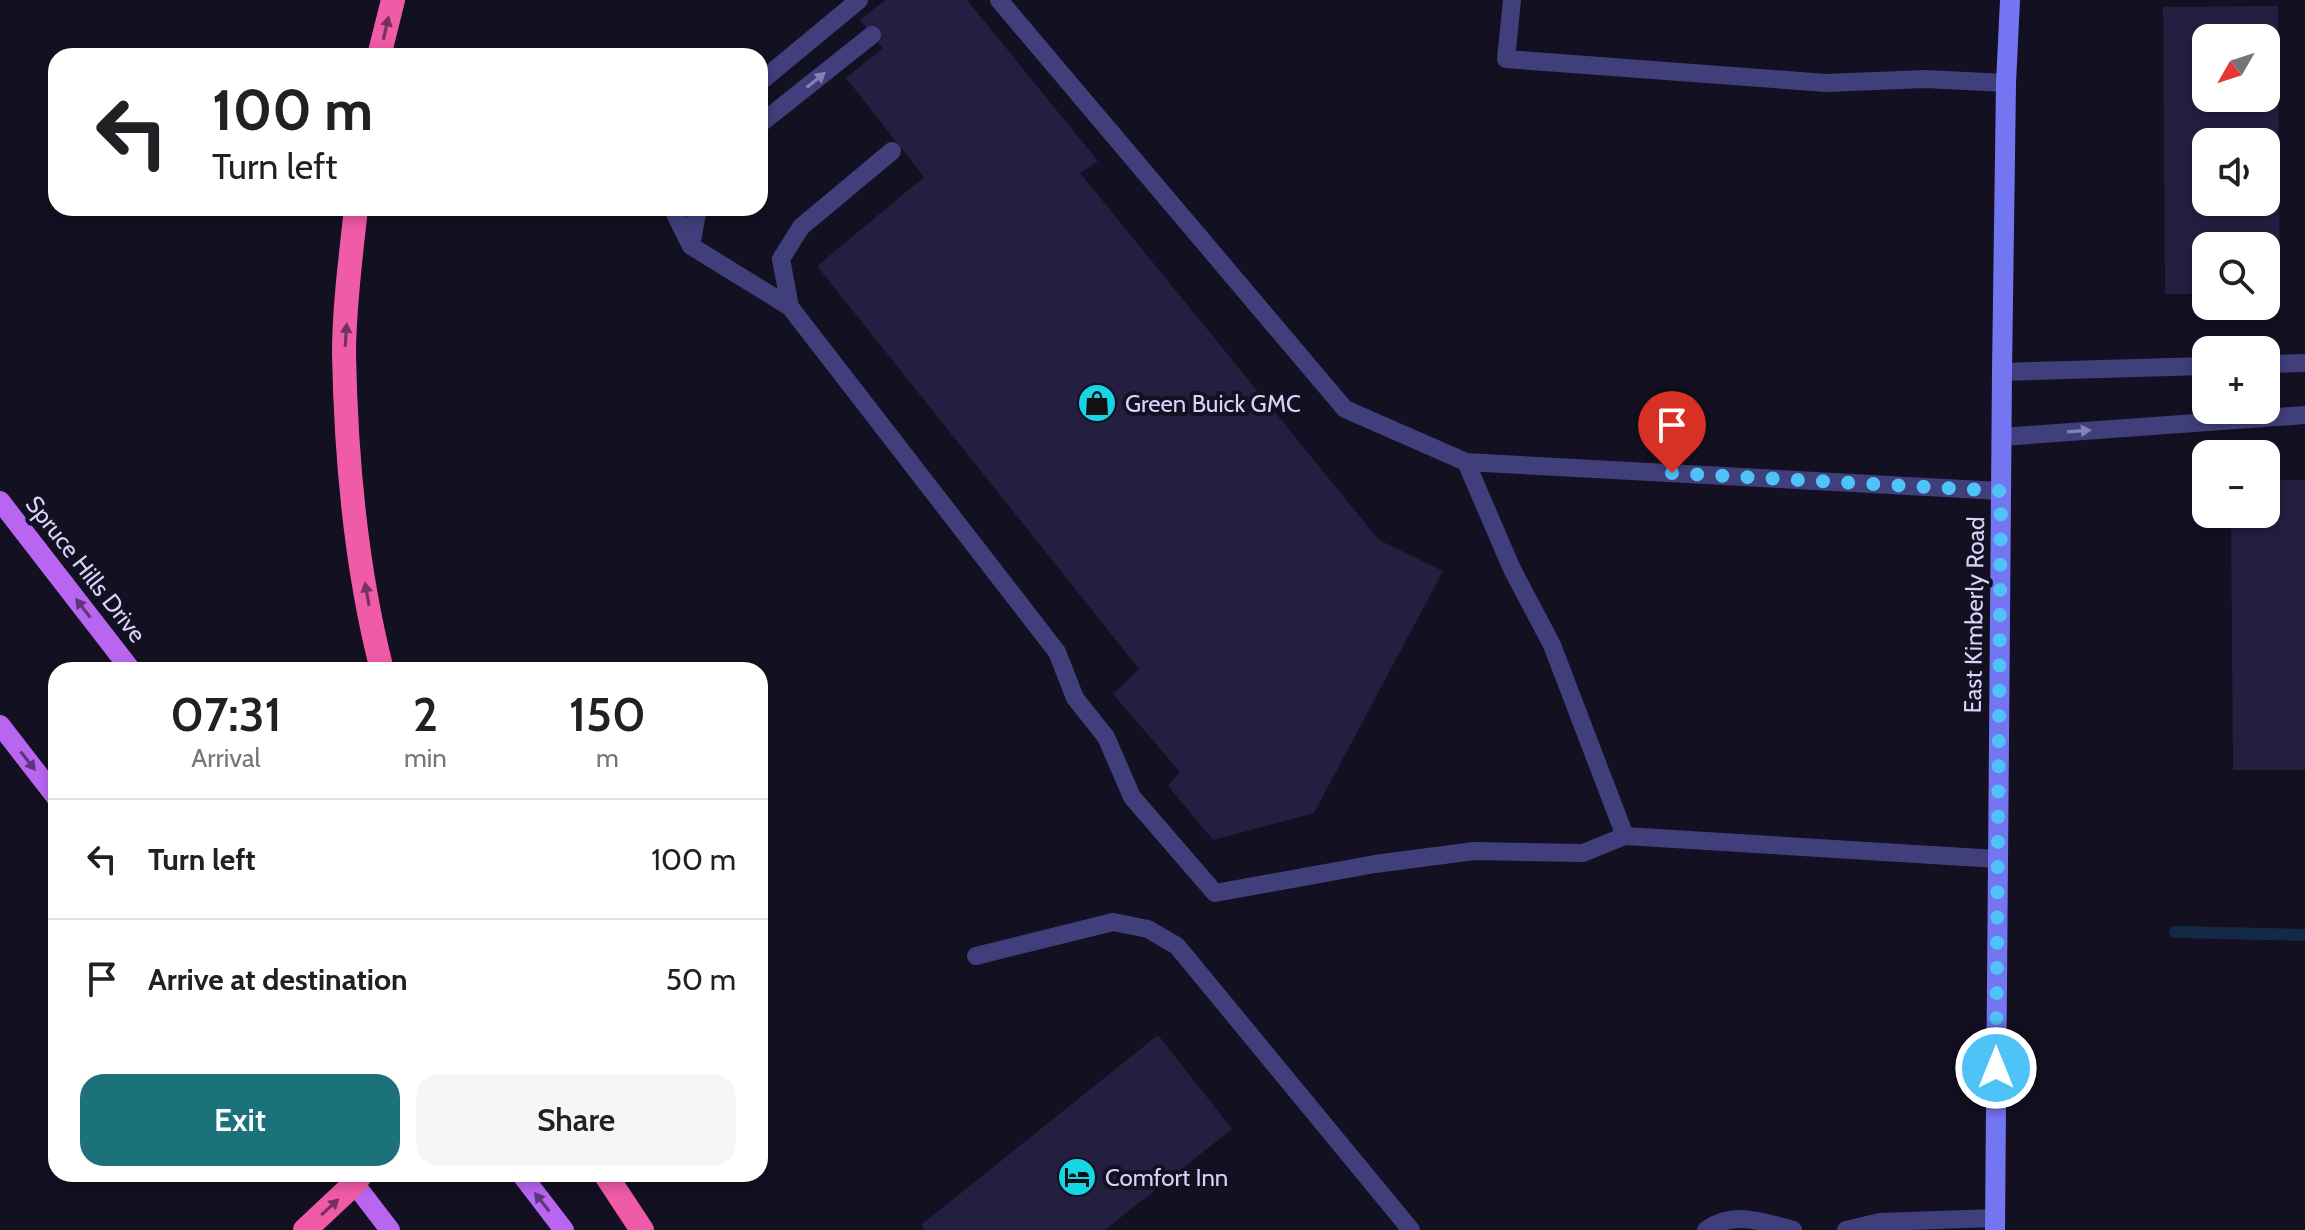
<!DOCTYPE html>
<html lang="en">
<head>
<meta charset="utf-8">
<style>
	:root { --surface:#fff; --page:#f6f6f6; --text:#202124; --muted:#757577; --line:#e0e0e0; --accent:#1c727b }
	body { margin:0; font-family:Cabin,sans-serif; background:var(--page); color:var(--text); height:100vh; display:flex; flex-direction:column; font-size:30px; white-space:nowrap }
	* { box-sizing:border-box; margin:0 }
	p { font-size:26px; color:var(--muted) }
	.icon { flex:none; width:44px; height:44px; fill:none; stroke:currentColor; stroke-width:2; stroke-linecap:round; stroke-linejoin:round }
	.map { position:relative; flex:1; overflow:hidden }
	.panel { position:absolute; left:48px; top:662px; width:720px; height:520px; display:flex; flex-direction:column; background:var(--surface); border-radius:24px; box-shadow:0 4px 12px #0003 }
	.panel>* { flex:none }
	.banner { position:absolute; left:48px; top:48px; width:720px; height:168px; border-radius:24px; box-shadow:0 4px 12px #0003; background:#fff; color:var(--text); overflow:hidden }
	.needle { width:52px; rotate:231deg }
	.tools { position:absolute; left:2192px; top:24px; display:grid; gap:16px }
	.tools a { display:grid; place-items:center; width:88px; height:88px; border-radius:16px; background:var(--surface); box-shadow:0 4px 12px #0003; font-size:40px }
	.pin { position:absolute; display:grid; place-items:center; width:68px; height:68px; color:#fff; margin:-82px -34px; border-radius:50% 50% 50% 0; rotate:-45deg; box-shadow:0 0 8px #0007 }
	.pin .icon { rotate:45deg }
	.me { position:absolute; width:88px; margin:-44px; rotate:0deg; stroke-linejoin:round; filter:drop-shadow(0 0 6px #0008) }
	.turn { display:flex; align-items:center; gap:28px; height:168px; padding:0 32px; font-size:36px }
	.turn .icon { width:104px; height:104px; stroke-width:2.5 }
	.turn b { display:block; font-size:56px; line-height:68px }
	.eta { display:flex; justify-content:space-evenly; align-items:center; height:136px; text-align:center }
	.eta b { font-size:48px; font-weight:600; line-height:56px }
	.button { display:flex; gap:16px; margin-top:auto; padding:16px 32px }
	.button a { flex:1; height:92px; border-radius:24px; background:var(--accent); color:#fff; font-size:32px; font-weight:600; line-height:92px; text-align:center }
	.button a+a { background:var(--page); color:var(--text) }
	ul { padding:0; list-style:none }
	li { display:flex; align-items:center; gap:24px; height:120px; padding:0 32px; border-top:2px solid var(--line) }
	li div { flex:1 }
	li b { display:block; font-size:30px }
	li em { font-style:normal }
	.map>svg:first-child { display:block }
</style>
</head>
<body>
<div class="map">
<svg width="2305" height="1230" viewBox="0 0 2305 1230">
	<rect width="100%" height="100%" fill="#121021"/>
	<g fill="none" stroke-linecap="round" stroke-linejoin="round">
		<path stroke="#142946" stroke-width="12" d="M 2175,932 L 2305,935"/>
	</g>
	<path fill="#241e40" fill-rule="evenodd" d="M 885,0 L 967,0 L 1098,161 L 1080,173 L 1379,540 L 1443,571 L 1314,813 L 1213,840 L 1168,786 L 1180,772 L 1113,694 L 1139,669 L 817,266 L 924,177 L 846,78 L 883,48 L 860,20 Z
		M 2278,6 L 2280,294 L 2266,294 L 2266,246 L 2206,246 L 2206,294 L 2165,294 L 2163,7 ZM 2206,38 L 2266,38 L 2266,98 L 2206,98 ZM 2206,142 L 2266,142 L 2266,202 L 2206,202 Z
		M 2266,480 L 2305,480 L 2305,770 L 2233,770 L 2231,514 L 2266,514 Z
		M 1158,1035 L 1232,1129 L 1105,1230 L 925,1230 L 921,1225 Z"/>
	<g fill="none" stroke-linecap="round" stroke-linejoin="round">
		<path stroke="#403f7c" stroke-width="18" d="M 999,0 L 1345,409 L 1466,462
			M 1512,0 L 1506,59 L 1826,83 L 1925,79 L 2006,83
			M 760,82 L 859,0
			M 760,124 L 872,35
			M 672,208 L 691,246 L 790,307 L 1057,652 L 1075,698 L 1106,737 L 1132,797 L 1215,893 L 1375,864 L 1474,851 L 1583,853 L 1625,836 L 1997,859
			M 691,246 L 698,208
			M 790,307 L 781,259 L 801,227 L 892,151
			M 2266,364 L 2305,363
			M 2002,372 L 2206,366
			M 2001,437 L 2305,415
			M 1625,836 L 1552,645 L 1512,569 L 1466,462 L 2001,491
			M 976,956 L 1113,922 L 1148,929 L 1177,946 L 1411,1230
			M 1706,1230 C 1733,1210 1764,1222 1793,1230
			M 1846,1230 L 1880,1222 L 1995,1218"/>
		<path stroke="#7475f1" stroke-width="20" d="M 1995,1230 L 2002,372 L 2006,83 L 2010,0"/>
		<path stroke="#b866f0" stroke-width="20" d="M 0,501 L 131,670
			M 0,725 L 56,797
			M 347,1174 L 390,1230
			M 521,1174 L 564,1230"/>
		<path stroke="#ef5ba6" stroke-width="24" d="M 379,56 L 393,0
			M 356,208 C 351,256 344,306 344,354 C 346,459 356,569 382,670
			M 605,1174 L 642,1230
			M 305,1230 L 354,1184 L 361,1174"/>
	</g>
	<defs><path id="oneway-solid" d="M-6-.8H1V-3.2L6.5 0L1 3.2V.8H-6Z" transform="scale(2)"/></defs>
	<g fill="#75325d">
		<use href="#oneway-solid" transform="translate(386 28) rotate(-77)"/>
		<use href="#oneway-solid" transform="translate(346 335) rotate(-86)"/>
		<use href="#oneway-solid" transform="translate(367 594) rotate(-100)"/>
		<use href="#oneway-solid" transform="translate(330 1207) rotate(-43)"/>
	</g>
	<g fill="#8482b5">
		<use href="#oneway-solid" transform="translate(816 80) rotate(-39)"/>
		<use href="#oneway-solid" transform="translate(2079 431) rotate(-4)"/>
	</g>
	<g fill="#5d377e">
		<use href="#oneway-solid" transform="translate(83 608) rotate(-128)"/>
		<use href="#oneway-solid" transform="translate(28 761) rotate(52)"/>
		<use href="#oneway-solid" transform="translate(542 1202) rotate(-128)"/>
	</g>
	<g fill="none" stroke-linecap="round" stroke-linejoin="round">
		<path stroke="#4fc3f7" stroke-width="14" stroke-dasharray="0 25.2" d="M 1672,473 L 2001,491 L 1996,1068"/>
	</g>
	<defs>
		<g id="shop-disc" transform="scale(2)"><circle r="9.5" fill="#16d6e5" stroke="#121021"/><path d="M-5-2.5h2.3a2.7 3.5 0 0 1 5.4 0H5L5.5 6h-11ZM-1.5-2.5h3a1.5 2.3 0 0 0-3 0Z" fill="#111"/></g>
		<g id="hotel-disc" transform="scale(2)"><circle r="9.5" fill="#16d6e5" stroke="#121021"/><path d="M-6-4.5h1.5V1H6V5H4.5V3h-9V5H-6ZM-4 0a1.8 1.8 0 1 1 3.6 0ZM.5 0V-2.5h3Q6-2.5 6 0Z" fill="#111"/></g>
	</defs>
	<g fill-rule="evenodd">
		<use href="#shop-disc" x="1097" y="403"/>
		<use href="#hotel-disc" x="1077" y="1177"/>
	</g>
	<g text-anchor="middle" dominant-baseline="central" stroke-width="8" stroke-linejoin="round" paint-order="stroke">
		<g font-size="24" fill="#d7d4fb" stroke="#121021" text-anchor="start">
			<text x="1125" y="403">Green Buick GMC</text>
			<text x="1105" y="1177">Comfort Inn</text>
		</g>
		<g font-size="24" fill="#d7d4fb" stroke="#121021">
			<text transform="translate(86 569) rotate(52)">Spruce Hills Drive</text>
			<text transform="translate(1974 615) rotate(-89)">East Kimberly Road</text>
		</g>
	</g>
</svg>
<div class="tools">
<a><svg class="needle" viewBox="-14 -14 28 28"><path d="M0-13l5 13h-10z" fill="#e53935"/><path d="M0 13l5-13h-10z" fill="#757577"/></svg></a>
<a><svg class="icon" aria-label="sound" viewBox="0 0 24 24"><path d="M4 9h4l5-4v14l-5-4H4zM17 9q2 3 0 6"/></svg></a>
<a><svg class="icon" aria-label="search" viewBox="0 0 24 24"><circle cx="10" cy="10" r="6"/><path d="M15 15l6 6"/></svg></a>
<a>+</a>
<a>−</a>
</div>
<div class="pin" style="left:1672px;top:473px;background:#d93025"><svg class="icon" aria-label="arrive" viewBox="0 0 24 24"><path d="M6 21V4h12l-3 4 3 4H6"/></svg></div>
<svg class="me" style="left:1996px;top:1068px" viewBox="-20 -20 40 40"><circle r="17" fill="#4fc3f7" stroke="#fff" stroke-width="3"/><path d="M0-11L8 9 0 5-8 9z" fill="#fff"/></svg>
<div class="banner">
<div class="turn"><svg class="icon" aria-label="left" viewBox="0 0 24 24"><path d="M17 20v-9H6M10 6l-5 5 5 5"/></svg><div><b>100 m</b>Turn left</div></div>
</div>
<section class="panel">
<div class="eta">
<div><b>07:31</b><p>Arrival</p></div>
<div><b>2</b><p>min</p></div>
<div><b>150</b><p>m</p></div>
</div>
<ul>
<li><svg class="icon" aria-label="left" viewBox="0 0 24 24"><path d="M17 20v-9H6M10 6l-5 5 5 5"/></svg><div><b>Turn left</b></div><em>100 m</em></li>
<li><svg class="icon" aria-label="arrive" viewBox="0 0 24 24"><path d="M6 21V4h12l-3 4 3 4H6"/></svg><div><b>Arrive at destination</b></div><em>50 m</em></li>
</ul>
<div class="button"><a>Exit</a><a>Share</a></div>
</section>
</div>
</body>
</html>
